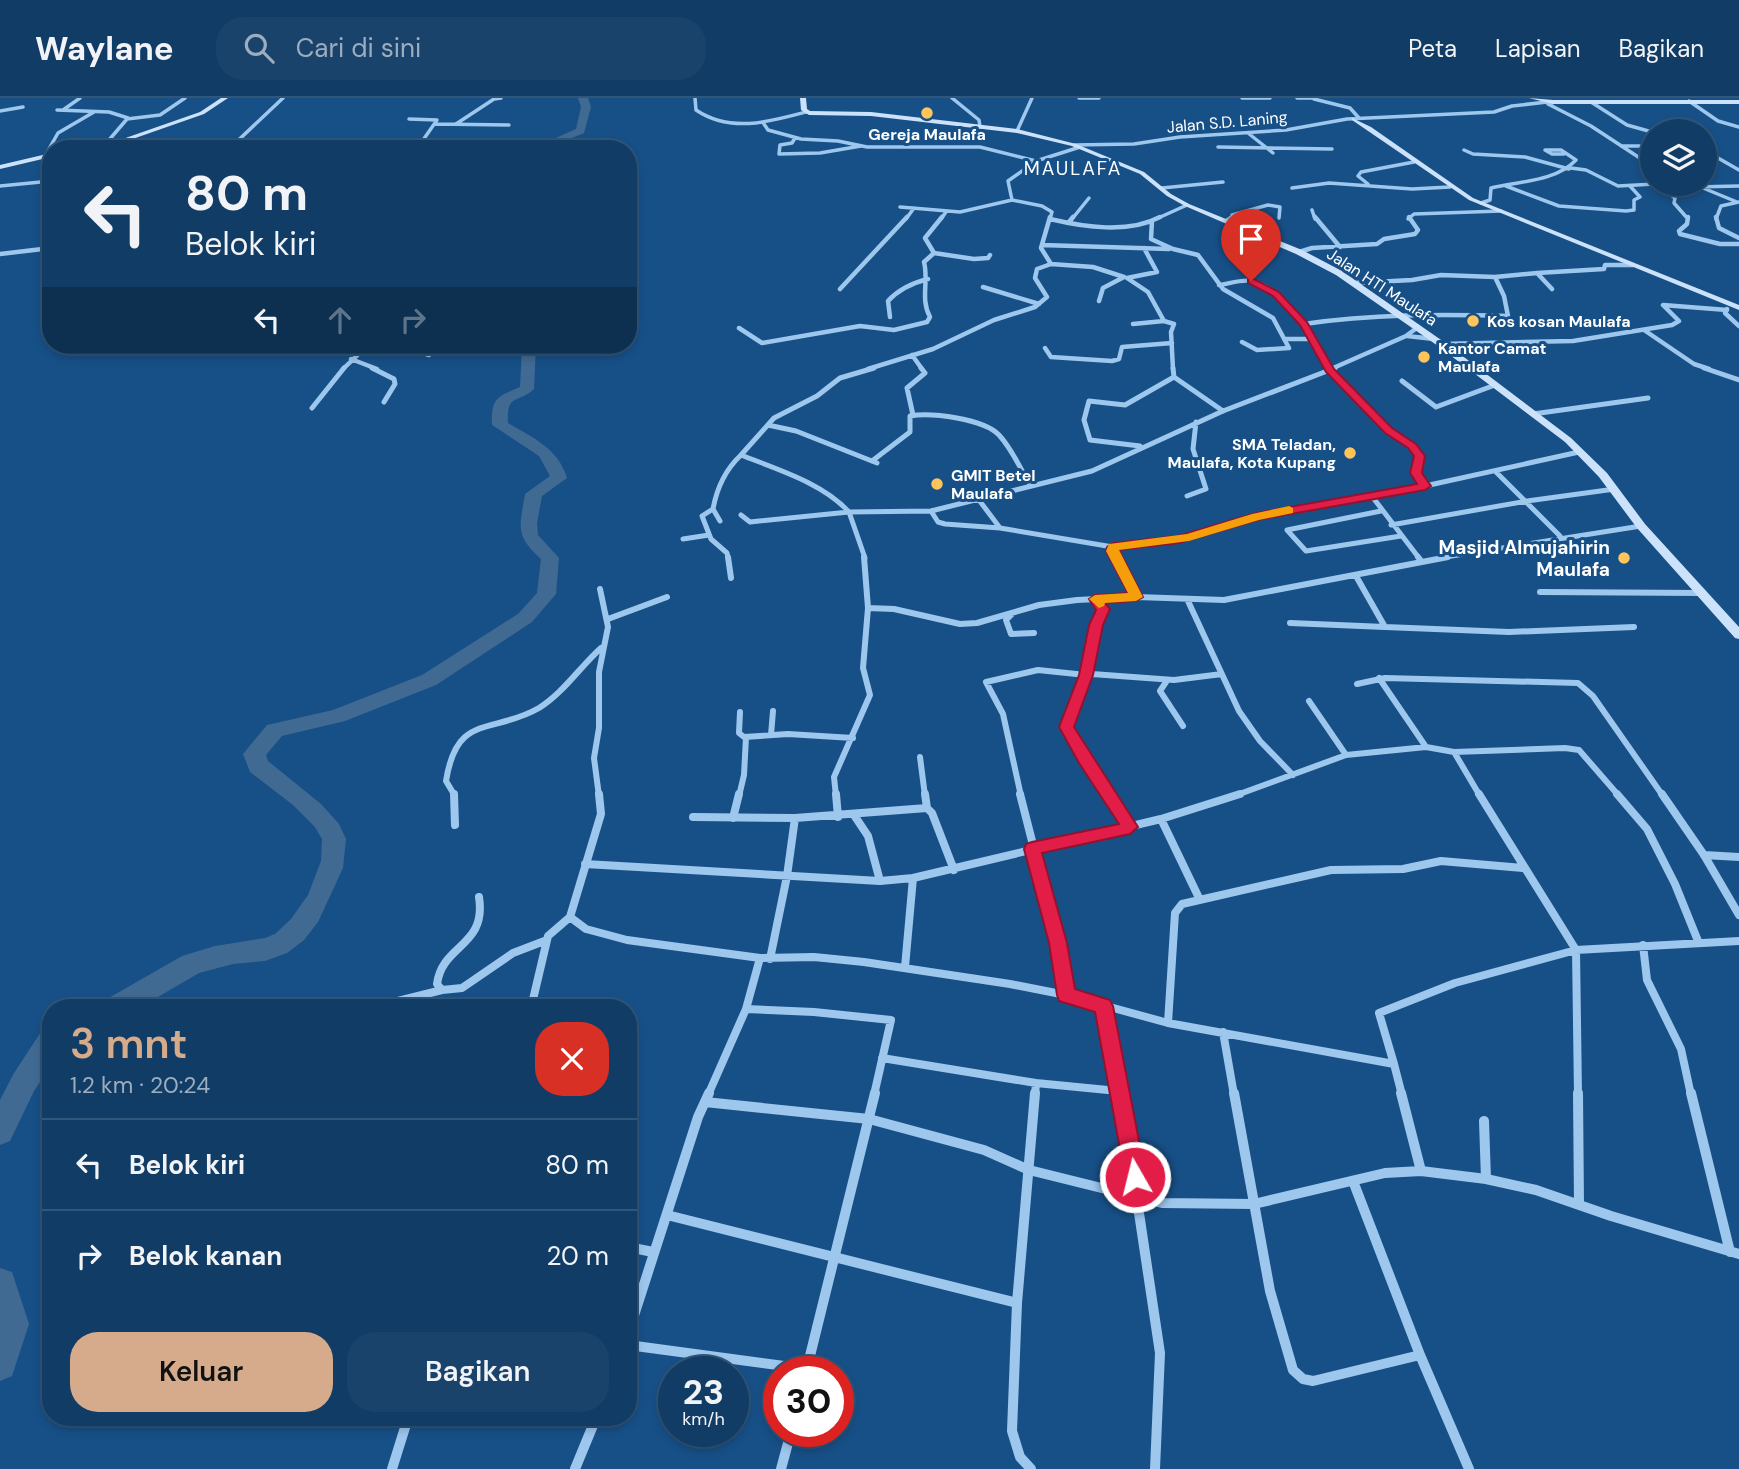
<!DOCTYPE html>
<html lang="id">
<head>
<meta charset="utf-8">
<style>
	:root { --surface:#113c65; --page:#1a436b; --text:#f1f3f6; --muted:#9cadbf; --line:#305679; --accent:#d6ab8b }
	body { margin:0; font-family:"DM Sans",sans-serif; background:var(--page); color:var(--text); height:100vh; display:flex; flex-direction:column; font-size:26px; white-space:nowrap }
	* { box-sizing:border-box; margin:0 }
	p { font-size:23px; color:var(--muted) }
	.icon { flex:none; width:38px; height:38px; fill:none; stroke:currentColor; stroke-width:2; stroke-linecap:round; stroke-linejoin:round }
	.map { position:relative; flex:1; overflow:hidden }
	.details { position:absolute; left:42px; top:901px; width:595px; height:427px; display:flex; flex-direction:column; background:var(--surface); border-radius:28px; box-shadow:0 4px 10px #0003,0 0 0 2px var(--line) }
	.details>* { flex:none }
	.banner { position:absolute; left:42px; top:42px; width:595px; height:214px; border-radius:28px; box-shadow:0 4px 10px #0003,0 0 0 2px var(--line); background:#113c65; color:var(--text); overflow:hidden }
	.buttons { position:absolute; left:1640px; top:21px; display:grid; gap:14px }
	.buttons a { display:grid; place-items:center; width:77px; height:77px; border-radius:50%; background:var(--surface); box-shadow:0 4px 10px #0003,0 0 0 2px var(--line); font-size:35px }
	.speed { position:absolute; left:658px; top:1258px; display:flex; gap:14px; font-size:35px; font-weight:700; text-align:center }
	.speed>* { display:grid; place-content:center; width:91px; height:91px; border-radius:50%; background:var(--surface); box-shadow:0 4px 10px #0003,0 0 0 2px var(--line); line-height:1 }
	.speed small { font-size:18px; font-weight:400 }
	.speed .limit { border:10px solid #d22; background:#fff; color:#111 }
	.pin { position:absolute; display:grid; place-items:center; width:60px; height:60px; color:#fff; margin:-72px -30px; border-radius:50% 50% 50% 0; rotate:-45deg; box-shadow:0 0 7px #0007 }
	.pin .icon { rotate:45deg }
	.me { position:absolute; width:77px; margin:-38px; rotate:352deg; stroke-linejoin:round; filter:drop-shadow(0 0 5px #0008) }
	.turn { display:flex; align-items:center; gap:24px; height:147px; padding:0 28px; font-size:32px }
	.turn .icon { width:91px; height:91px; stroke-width:2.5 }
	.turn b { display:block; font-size:49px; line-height:60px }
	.lanes { display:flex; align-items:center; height:66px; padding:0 28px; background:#0003; justify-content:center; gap:35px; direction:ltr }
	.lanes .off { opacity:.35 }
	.round { display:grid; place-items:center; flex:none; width:74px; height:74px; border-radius:28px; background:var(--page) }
	.overview { display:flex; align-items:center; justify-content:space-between; height:119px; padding:0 28px }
	h1 { font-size:42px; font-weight:600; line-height:52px; color:var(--accent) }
	.cta { display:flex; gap:14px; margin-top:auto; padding:14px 28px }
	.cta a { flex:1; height:80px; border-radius:28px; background:var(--accent); color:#111; font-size:28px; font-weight:600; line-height:80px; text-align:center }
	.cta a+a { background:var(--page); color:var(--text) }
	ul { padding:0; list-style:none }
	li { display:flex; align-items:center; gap:21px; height:91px; padding:0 28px; border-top:2px solid var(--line) }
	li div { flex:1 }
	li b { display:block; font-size:26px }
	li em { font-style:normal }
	header { display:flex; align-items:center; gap:42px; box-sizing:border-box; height:98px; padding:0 35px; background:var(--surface); border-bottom:2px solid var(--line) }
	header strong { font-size:33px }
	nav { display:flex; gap:38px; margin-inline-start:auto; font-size:24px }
	.search { width:490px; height:63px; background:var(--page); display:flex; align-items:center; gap:18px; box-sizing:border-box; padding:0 24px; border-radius:28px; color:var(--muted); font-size:26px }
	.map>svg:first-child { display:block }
</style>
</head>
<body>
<header>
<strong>Waylane</strong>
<div class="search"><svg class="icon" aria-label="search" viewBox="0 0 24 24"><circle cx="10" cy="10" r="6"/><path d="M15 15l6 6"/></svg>Cari di sini</div>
<nav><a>Peta</a><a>Lapisan</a><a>Bagikan</a></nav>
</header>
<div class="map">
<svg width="1739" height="1371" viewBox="0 0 1739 1371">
	<rect width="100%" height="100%" fill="#175087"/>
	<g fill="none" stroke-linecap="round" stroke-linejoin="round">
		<path fill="#416a93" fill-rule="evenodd" d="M 578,0 L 588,0 L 591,9 L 584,35 L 546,51 L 531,51 L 576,31 L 581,9 Z
			M 522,247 L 536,247 L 534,291 C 518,306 506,295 508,325 C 533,340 558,350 567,380 L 542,398 L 537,425 L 538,437 L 559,460 L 556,496 L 532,524 L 436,587 L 345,623 L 282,638 L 266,657 L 268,663 L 321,706 L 339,726 L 346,741 L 343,770 L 318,824 L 304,842 L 287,855 L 265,863 L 233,866 L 199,875 L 139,910 L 103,910 L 107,901 L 182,858 L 215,848 L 265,840 L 275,836 L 291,821 L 308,797 L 321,763 L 322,741 L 315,729 L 293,707 L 250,674 L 243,656 L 267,627 L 333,612 L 422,577 L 518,516 L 537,495 L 541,461 C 514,437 520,428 525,396 L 550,378 L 539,358 L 492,327 C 491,300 497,299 520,289 Z
			M 51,930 L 51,968 L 34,993 L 10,1043 L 0,1047 L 0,1002 L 14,975 L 41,934 Z
			M 0,1170 L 12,1174 L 29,1226 L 12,1278 L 0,1283 Z"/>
		<path stroke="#9ec7ee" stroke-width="3.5" d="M 695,0 L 696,12 C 730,35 769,24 806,14
			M 952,0 L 979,22 L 980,29
			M 1079,0 L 1099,0
			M 1242,0 L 1270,0
			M 1297,0 L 1316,0
			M 1314,1 L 1350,10 L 1359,20
			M 1689,3 L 1718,23 L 1739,29
			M 1591,4 L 1627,27 L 1652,34
			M 1552,5 L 1548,6 L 1591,28 L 1652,68
			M 57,12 L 109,14 L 128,20
			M 63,12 L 80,0
			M 0,13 L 23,9
			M 409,21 L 437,22 L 421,45
			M 435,26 L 509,27
			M 456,26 L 494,1 L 501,0
			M 764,26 L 768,32 L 801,41 L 838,43 L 867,49 L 980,49 L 1036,63 L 1008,83 L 1012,102 L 1042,108 L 1052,114 L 1050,121
			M 1017,33 L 1032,0
			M 1248,35 L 1273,55
			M 795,40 L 792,45 L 780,47 L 779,56 L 820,55 L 861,48
			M 1074,47 L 1134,46 L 1180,39 L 1286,32 L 1347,21 L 1494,14 L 1512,8 L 1547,4
			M 1621,48 L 1652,48
			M 103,49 L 127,21 L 160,17 L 185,0
			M 1218,49 L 1332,51
			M 229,51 L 283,0
			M 290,51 L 300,44 L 313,42 L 397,47 L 434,44 L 475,47 L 478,48 L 477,51
			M 1464,52 L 1473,56 L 1525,59 L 1569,71
			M 1704,52 L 1739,72
			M 45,58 L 58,35 L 94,14
			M 1036,63 L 1080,49
			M 1571,70 L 1586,72 L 1618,88 L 1655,86
			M 1368,86 L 1358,78 L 1361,74 L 1414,64
			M 1657,86 L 1675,100 L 1674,105 L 1688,121
			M 1679,86 L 1693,89 L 1739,88
			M 0,88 L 51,83
			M 1506,88 L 1559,108 L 1626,113 L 1634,112 L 1634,102 L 1640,99 L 1630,88
			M 1162,90 L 1223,84
			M 1292,90 L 1329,85 L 1412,91 L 1450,89
			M 1703,90 L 1737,104
			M 1481,105 L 1490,102 L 1491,90 C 1519,83 1555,84 1576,62 L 1561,52 L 1545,52 L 1552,56 L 1564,56
			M 900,109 L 960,114 L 1012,102
			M 1312,112 L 1315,121
			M 906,121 L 914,110
			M 941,121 L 946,114
			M 1072,121 L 1089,100
			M 1156,121 L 1187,107
			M 1232,121 L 1232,117 L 1268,107 L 1280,109 L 1279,120
			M 1408,121 L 1414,116 L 1501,113
			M 1716,121 L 1721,108 L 1739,104"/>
		<path stroke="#9ec7ee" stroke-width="4.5" d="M 1315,119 L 1340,149
			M 1688,119 L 1687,126 L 1679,133 L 1680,136 L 1720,146 L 1739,146
			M 1716,119 L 1719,130 L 1739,140
			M 1050,121 C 1084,129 1128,136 1160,119
			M 1152,123 L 1151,141 L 1173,151 L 1198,157 L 1223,191 L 1273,220 L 1289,250 L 1257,252 L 1242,244
			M 1226,123 L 1232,119
			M 1069,124 L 1073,119
			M 1042,147 L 1169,151
			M 1299,154 L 1312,150 L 1377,146 L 1384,141 L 1415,136 L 1418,132 L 1409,119
			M 934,155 L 974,161 L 988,160 L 990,157
			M 0,156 L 51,150
			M 1051,166 L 1093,169 L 1124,179 L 1103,190 L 1099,203
			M 1355,185 L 1412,182 L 1441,177 L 1495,179
			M 1219,187 C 1228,186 1242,181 1251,183 C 1288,191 1313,242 1329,271
			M 983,189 L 1039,206
			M 840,191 L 907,119
			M 1552,191 L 1537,175 L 1604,171 L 1605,167 L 1633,167
			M 1727,211 L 1725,215 L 1739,228
			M 890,219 L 888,203 C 899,191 912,185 928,181
			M 1164,223 L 1174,226 L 1171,234 L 1173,271
			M 1133,226 L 1164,223 L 1148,194 L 1127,180 L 1157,174 L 1144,150
			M 1304,226 C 1371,216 1440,216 1508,218 L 1504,198 L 1495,179 L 1537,175
			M 739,230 L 762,245 L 860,228 L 894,232 L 927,224 L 930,219 C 920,201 929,183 924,164 L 934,155 L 925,140 L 942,119
			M 1644,232 L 1694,266 L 1709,271
			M 1407,238 L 1434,241
			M 1284,241 L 1311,241
			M 1441,246 L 1573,243 L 1672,227 L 1679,223 L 1663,207 L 1727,212
			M 400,247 L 429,257
			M 1045,250 L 1051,259 L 1112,263 L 1119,261 L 1122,249 L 1172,245
			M 912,257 L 922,271
			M 351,261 L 377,271
			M 343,271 L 368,247
			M 868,271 L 933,251 L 994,222 L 1035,209 L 1047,199 L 1035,180 L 1037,171 L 1051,166 L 1041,150 L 1050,119
			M 1331,271 L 1406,238 L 1418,229"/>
		<path stroke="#9ec7ee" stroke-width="5" d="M 372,270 L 394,281 L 395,286 L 384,304
			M 874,270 L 840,280 L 817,298 L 774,320 L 741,357 C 776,371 823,385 849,414 L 931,413 L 1092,373 L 1223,313 L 1335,270
			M 1173,270 L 1174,279 L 1223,313
			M 1328,270 L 1380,325 L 1412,348 L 1420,358 L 1416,375 L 1425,388
			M 1704,270 L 1739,282
			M 1402,283 L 1436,309 L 1495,287
			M 312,310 L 344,270
			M 1533,316 L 1648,300
			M 913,317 L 907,290 L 925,275 L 921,270
			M 768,327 L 796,333 L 877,365
			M 1140,348 L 1090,342 L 1084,322 L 1089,303 L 1125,307 L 1174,279
			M 872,363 L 910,334 L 910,318 C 931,314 984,321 999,337 C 1013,352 1020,371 1031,388
			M 1495,373 L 1560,438
			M 1371,397 L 1419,460
			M 1187,398 L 1206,391 L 1193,351 L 1196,324
			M 979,402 L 1000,430 L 1113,449
			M 713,411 L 702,418 L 711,441 L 727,455 L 728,460
			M 931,413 L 938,424 L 945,426 L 1000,430
			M 1381,413 L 1287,432 L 1306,453 L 1401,438
			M 741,417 L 750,424 L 849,414 L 865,460
			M 720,423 L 713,411 C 717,389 725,372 741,357
			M 1391,427 L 1527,403 L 1615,391
			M 683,441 L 709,437
			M 1116,460 L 1113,449 L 1189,439 L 1256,419 L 1425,388 L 1579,354
			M 1439,460 L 1641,428"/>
		<path stroke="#9ec7ee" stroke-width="6" d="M 728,459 L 731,480
			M 1115,459 L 1137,499
			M 1418,459 L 1422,464
			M 1356,478 L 1385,529 L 1509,534 L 1634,529
			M 1540,494 L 1701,495
			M 1188,503 L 1239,613 L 1260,643 L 1293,677
			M 868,510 L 894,511 L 960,526 L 977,525 L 1039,507 L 1077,502 L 1137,499 L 1224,502 L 1448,459
			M 1012,516 L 1006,522 L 1011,536 L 1034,535
			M 608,521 L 667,499
			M 1290,525 L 1385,529
			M 1379,580 L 1426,649
			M 1166,584 L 1160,593 L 1183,628
			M 1357,586 L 1385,580 L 1578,585 L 1593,598 L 1663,698
			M 1309,603 L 1346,657
			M 740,614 L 739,635 L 744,639 L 788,636 L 853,640
			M 771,637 L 773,613
			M 1454,654 L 1565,650 L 1579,652 L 1619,698
			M 920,659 L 925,698
			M 455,698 L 446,683 C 457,614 492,637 539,610 C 563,595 580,569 601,550
			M 599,698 L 594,660 L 599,630 L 599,574 L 608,529 L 600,491
			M 739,698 L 744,677 L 746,639
			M 836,698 L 834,679 L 870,597 L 863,570 L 868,510 L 864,459
			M 1021,698 L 1003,616 L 986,584 L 1038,572 L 1086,577 L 1096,527 L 1103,511 L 1095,501
			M 1109,698 L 1084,661 L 1067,629 L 1084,580 L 1092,576 L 1174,582 L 1222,576
			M 1234,698 L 1346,657 L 1426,649 L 1454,654 L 1480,698"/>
		<path stroke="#9ec7ee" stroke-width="8" d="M 454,696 L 455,727
			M 599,696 L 601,716 L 570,819 L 586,831 L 627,842 L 760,860 L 814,859 L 864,864 L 1010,886 L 1066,897 L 1168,925 L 1394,966 L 1379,915 L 1455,885 L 1576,852 L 1739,843
			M 836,696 L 838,719
			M 925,696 L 927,710
			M 1020,696 L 1058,845 L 1066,897
			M 1108,696 L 1130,729
			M 1479,696 L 1576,852 L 1578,997
			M 1617,696 L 1647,731 L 1675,786 L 1698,843
			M 1662,696 L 1704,757 L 1739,817
			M 854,717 L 868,738 L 880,783
			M 693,719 L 795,720 L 927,710 L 932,715 L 954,772
			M 733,720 L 739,696
			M 1161,721 L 1199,800
			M 1704,757 L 1739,759
			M 585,766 L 880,783 L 913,780 L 1161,721 L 1240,696
			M 479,799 C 487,849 442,846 437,886 L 442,892 L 462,890 L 513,855 L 547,842
			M 1643,847 L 1647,882 L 1681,951 L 1691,997
			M 770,861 L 787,778 L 795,720
			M 905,869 L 913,780
			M 1103,908 L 1121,997
			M 370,910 L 442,892
			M 531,910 L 548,838 L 570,819
			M 746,911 L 814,914 L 891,922 L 874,997
			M 1168,925 L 1175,815 L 1182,806 L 1331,772 L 1403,771 L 1441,763 L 1523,770
			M 1223,934 L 1234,997
			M 882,960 L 1036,985 L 1118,993
			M 1394,966 L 1402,997
			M 708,997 L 746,911 L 760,860
			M 1035,997 L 1036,985"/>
		<path stroke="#9ec7ee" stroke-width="10" d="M 1121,995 L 1160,1255 L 1155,1371
			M 1234,995 L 1270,1193 L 1293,1272 L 1303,1281 L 1313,1283 L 1420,1257
			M 1401,995 L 1421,1073
			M 1578,995 L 1579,1107
			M 1691,995 L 1730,1154
			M 705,1004 L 869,1021 L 984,1052 L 1029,1072 L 1162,1105 L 1254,1106 L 1385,1075 L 1421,1073 L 1486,1081 L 1536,1092 L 1611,1118 L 1739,1156
			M 1484,1023 L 1486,1081
			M 1353,1083 L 1420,1257 L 1469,1371
			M 667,1117 L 1017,1205
			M 628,1149 L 653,1154
			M 628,1236 L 698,1019 L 709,995
			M 628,1247 L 807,1271
			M 806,1274 L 875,995
			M 392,1371 L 408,1320
			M 575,1371 L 596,1320
			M 781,1371 L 791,1334
			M 1031,1371 L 1020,1359 L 1012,1333 L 1017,1205 L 1035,995"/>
		<path fill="#cbe2fa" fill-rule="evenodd" d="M 221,0 L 228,0 L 204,16 L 104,51 L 94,51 L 200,14 Z
			M 800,0 L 806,0 L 807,11 L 810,13 L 871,14 L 1017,31 L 1076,46 L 1144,74 L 1171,96 L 1189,106 L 1302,152 L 1342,173 L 1444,244 L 1571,340 L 1607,375 L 1645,426 L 1739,529 L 1739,541 L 1735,540 L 1637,430 L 1599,379 L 1565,344 L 1438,248 L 1336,177 L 1296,156 L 1185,108 L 1167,98 L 1140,76 L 1072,48 L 1017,35 L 871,18 L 809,17 L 801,12 Z
			M 1529,0 L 1553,2 L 1739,2 L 1739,6 L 1553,6 Z
			M 1352,20 L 1371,29 L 1473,100 L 1739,207 L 1739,212 L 1469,102 L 1352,22 Z
			M 51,55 L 51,59 L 0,71 L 0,67 Z"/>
	</g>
	<path fill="#e11d48" stroke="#92132f" stroke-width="2" d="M 1248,181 L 1254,181 L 1279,194 L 1307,224 L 1334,271 L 1392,330 L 1416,346 L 1425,358 L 1422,375 L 1431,388 L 1425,392 L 1258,422 L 1179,445 L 1119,452 L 1143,499 L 1136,503 L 1105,505 L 1110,511 L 1103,527 L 1093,577 L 1074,629 L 1138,729 L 1130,736 L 1042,755 L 1067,845 L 1075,891 L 1110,902 L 1113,908 L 1146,1079 L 1143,1087 L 1135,1090 L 1128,1087 L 1125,1079 L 1095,914 L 1059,903 L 1057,897 L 1049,845 L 1024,751 L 1026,746 L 1032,744 L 1119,726 L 1079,665 L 1059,629 L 1079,577 L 1089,527 L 1096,512 L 1089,501 L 1095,497 L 1128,495 L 1106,453 L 1107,449 L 1113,445 L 1178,438 L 1256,415 L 1417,386 L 1410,375 L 1414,358 L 1408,350 L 1385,335 L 1326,274 L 1300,227 L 1273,198 L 1248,185 Z"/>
	<path fill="#f59e0b" d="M 1289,408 L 1293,410 L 1293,415 L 1259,422 L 1189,443 L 1119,452 L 1143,499 L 1136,503 L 1105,505 L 1104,508 L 1099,510 L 1089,501 L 1095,497 L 1128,495 L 1106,453 L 1109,446 L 1187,436 L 1252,416 Z"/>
	<g fill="#ffc55b" stroke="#175087" stroke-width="2.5">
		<circle cx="927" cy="15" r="7"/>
		<circle cx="1473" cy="223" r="7"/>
		<circle cx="1424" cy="259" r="7"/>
		<circle cx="1350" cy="355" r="7"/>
		<circle cx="937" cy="386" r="7"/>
		<circle cx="1624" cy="460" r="7"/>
	</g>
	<g text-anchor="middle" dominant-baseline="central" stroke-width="6" stroke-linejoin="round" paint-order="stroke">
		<g font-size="16" fill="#fff" stroke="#175087">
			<text transform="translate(1227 24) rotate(-5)">Jalan S.D. Laning</text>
			<text transform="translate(1382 189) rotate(33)">Jalan HTI Maulafa</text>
		</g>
		<g font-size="16" font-weight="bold" fill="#fff" stroke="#175087" text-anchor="start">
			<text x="927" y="36" text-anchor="middle">Gereja Maulafa</text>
			<text x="1487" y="223">Kos kosan Maulafa</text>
			<text x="1438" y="250">Kantor Camat<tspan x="1438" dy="18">Maulafa</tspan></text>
			<text x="1336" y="346" text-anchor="end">SMA Teladan,<tspan x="1336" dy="18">Maulafa, Kota Kupang</tspan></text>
			<text x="951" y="377">GMIT Betel<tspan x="951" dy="18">Maulafa</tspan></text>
		</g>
		<g font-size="19" letter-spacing="2" fill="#fff" stroke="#175087">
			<text x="1073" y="70">MAULAFA</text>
		</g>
		<g font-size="19" font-weight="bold" fill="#fff" stroke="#175087" text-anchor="end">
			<text x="1610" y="449">Masjid Almujahirin<tspan x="1610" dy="22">Maulafa</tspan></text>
		</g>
	</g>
</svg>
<div class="buttons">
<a><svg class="icon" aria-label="layers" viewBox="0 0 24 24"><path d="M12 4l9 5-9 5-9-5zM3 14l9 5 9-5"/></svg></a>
</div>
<div class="speed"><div>23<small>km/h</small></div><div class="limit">30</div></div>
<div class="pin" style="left:1251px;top:183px;background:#d93025"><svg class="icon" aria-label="arrive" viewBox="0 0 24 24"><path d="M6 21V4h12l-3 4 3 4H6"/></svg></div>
<svg class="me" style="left:1135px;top:1079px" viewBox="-20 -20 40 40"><circle r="17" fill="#e11d48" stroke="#fff" stroke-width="3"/><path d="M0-11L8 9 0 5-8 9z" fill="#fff"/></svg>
<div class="banner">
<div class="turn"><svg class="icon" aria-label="left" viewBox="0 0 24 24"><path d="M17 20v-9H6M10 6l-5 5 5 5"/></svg><div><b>80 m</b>Belok kiri</div></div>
<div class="lanes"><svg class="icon" aria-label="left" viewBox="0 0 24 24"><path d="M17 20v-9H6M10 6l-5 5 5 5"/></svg><svg class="icon off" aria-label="ahead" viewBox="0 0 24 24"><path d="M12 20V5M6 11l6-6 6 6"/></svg><svg class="icon off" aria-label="right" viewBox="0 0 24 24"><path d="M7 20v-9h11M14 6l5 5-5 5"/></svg></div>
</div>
<section class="details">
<div class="overview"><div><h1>3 mnt</h1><p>1.2 km · 20:24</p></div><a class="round" style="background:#d93025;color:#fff"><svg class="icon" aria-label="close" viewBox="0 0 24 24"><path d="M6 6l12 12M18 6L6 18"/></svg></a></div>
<ul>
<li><svg class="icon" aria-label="left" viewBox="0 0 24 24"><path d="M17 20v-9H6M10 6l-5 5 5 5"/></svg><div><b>Belok kiri</b></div><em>80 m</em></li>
<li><svg class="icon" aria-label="right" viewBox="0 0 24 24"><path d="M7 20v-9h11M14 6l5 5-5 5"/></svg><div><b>Belok kanan</b></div><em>20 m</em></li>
</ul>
<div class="cta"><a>Keluar</a><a>Bagikan</a></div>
</section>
</div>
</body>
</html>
